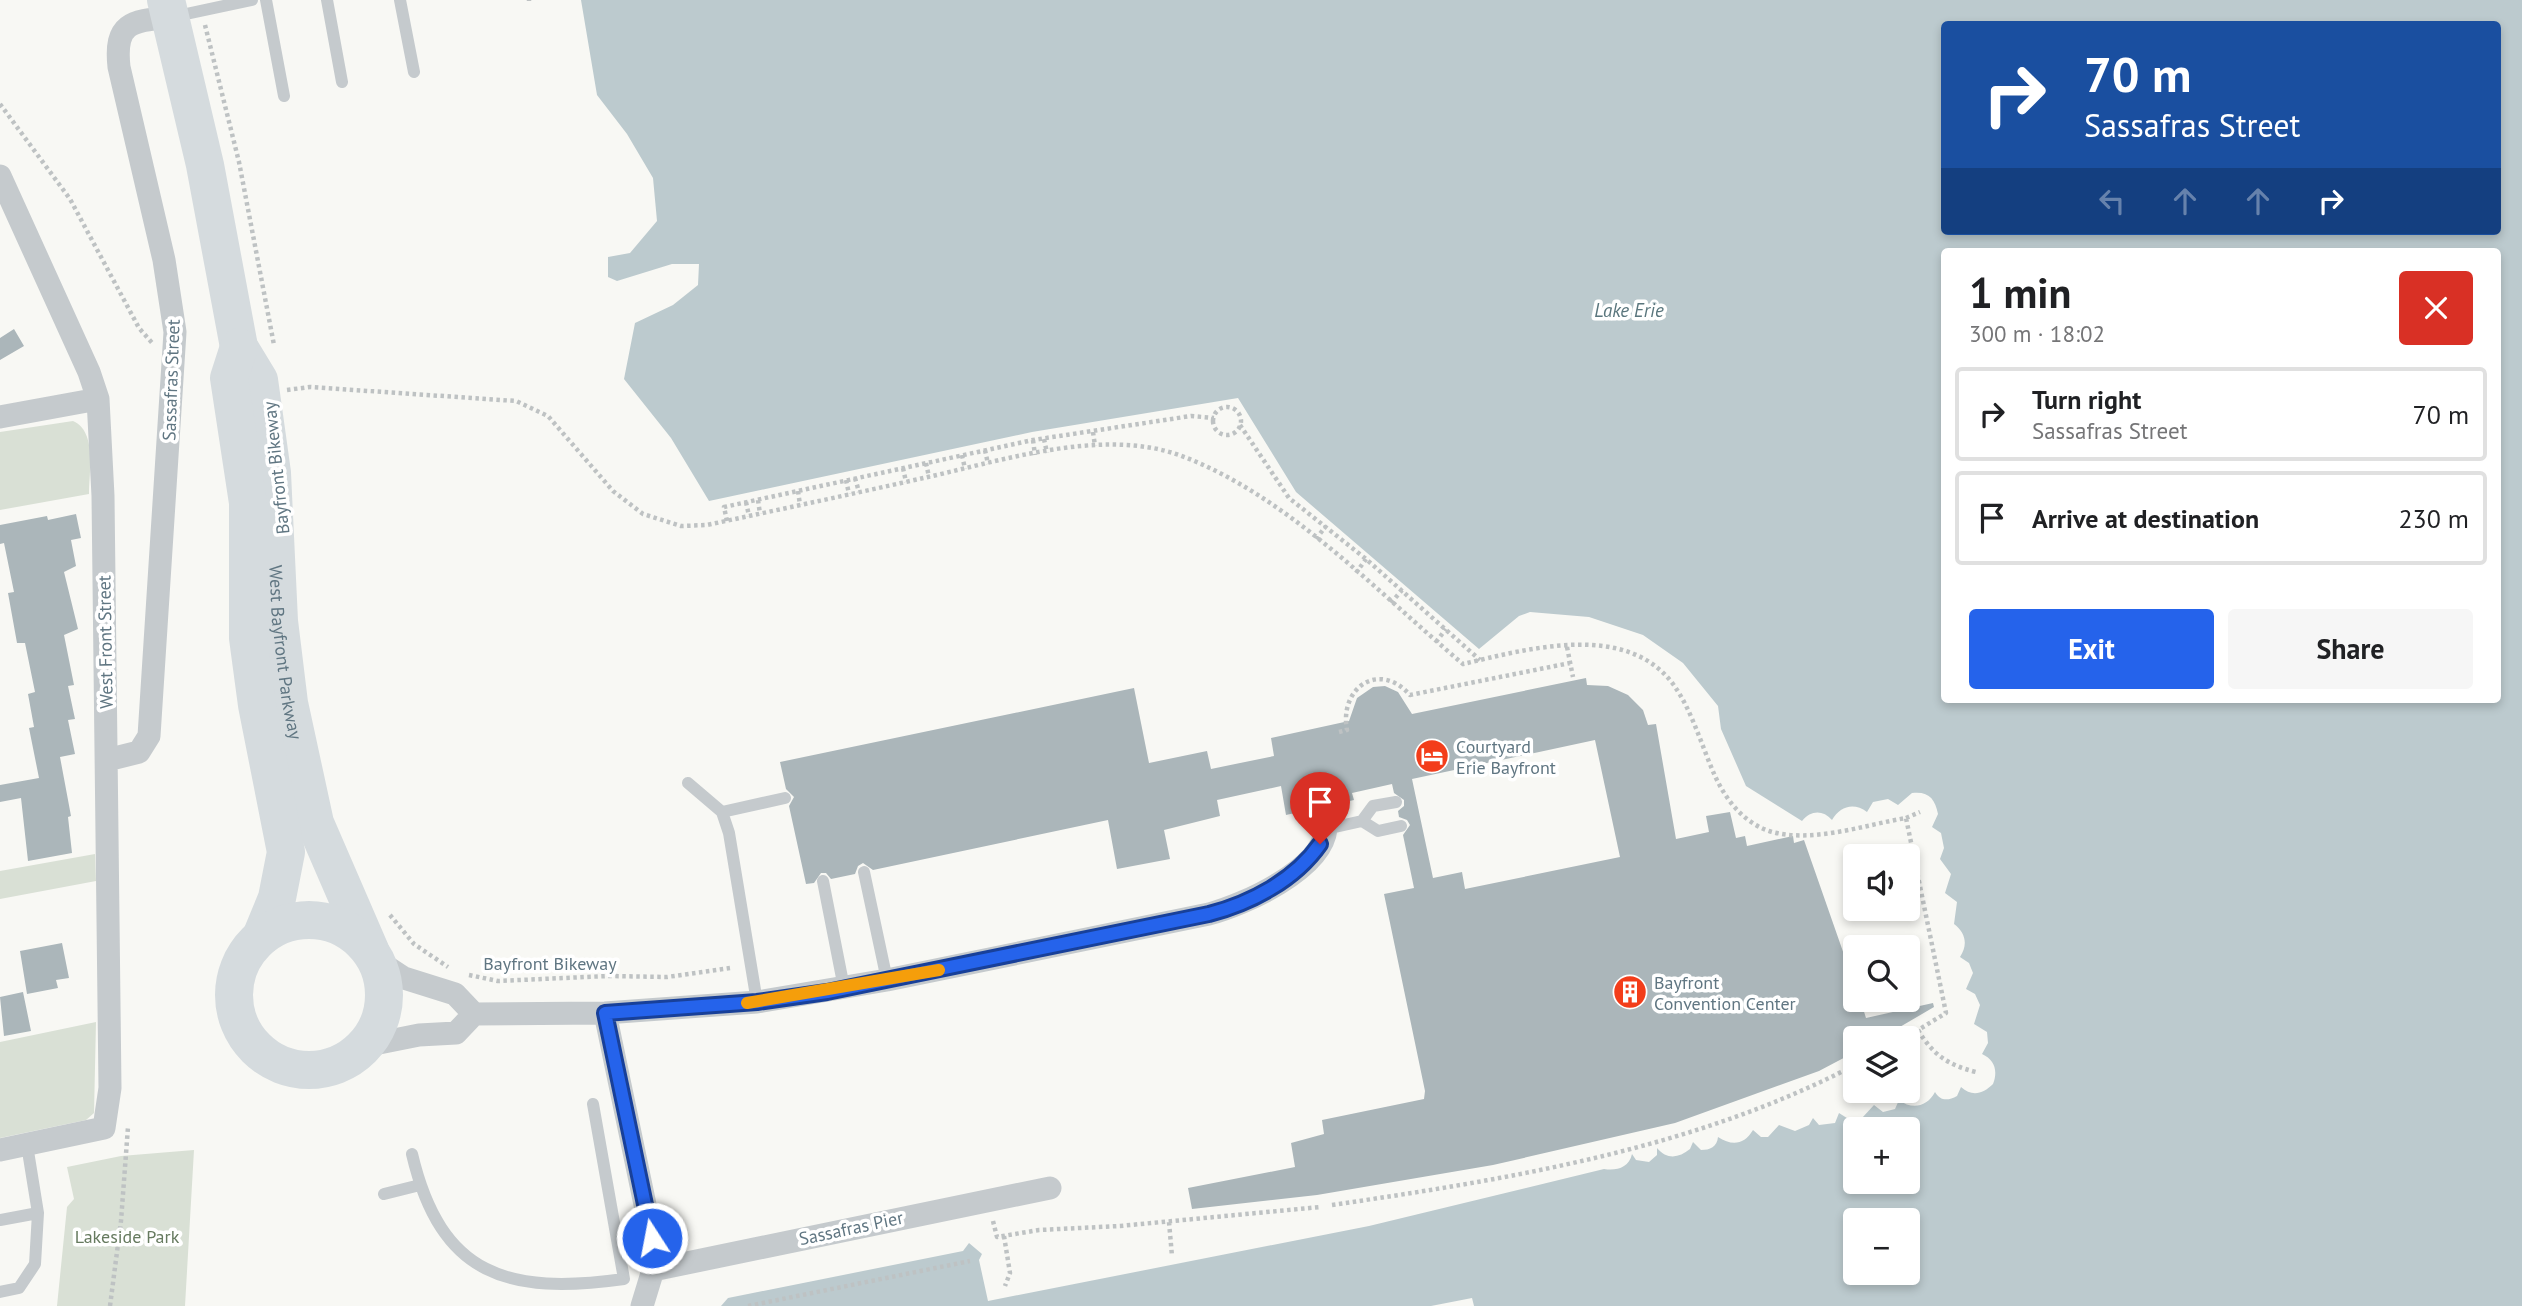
<!DOCTYPE html>
<html lang="en">
<head>
<meta charset="utf-8">
<style>
	:root { --surface:#fff; --page:#f6f6f6; --text:#202124; --muted:#757577; --line:#e0e0e0; --accent:#2563eb }
	body { margin:0; font-family:"PT Sans",sans-serif; background:var(--page); color:var(--text); height:100vh; display:flex; flex-direction:column; font-size:26px; white-space:nowrap }
	* { box-sizing:border-box; margin:0 }
	p { font-size:23px; color:var(--muted) }
	.icon { flex:none; width:38px; height:38px; fill:none; stroke:currentColor; stroke-width:2; stroke-linecap:round; stroke-linejoin:round }
	.map { position:relative; flex:1; overflow:hidden }
	.drawer { position:absolute; left:1941px; top:248px; width:560px; height:455px; display:flex; flex-direction:column; background:var(--surface); border-radius:7px; box-shadow:0 4px 10px #0003 }
	.drawer>* { flex:none }
	.guide { position:absolute; left:1941px; top:21px; width:560px; height:214px; border-radius:7px; box-shadow:0 4px 10px #0003; background:#1a4fa0; color:#fff; overflow:hidden }
	.controls { position:absolute; left:1843px; top:844px; display:grid; gap:14px }
	.controls a { display:grid; place-items:center; width:77px; height:77px; border-radius:7px; background:var(--surface); box-shadow:0 4px 10px #0003; font-size:35px }
	.pin { position:absolute; display:grid; place-items:center; width:60px; height:60px; color:#fff; margin:-72px -30px; border-radius:50% 50% 50% 0; rotate:-45deg; box-shadow:0 0 7px #0007 }
	.pin .icon { rotate:45deg }
	.me { position:absolute; width:77px; margin:-38px; rotate:349deg; stroke-linejoin:round; filter:drop-shadow(0 0 5px #0008) }
	.turn { display:flex; align-items:center; gap:24px; height:147px; padding:0 28px; font-size:32px }
	.turn .icon { width:91px; height:91px; stroke-width:2.5 }
	.turn b { display:block; font-size:49px; line-height:60px }
	.lanes { display:flex; align-items:center; height:66px; padding:0 28px; background:#0003; justify-content:center; gap:35px; direction:ltr }
	.lanes .off { opacity:.35 }
	.round { display:grid; place-items:center; flex:none; width:74px; height:74px; border-radius:7px; background:var(--page) }
	.summary { display:flex; align-items:center; justify-content:space-between; height:119px; padding:0 28px }
	h1 { font-size:42px; font-weight:700; line-height:52px }
	.cta { display:flex; gap:14px; margin-top:auto; padding:14px 28px }
	.cta a { flex:1; height:80px; border-radius:7px; background:var(--accent); color:#fff; font-size:28px; font-weight:700; line-height:80px; text-align:center }
	.cta a+a { background:var(--page); color:var(--text) }
	ul { padding:0; list-style:none }
	li { display:flex; align-items:center; gap:21px; height:94px; margin:0 14px 10px; padding:0 14px; border:4px solid var(--line); border-radius:7px }
	li div { flex:1 }
	li b { display:block; font-size:26px }
	li em { font-style:normal }
	.map>svg:first-child { display:block }
</style>
</head>
<body>
<div class="map">
<svg width="2522" height="1306" viewBox="0 0 2522 1306">
	<rect width="100%" height="100%" fill="#f8f8f4"/>
	<path fill="#d9e0d5" d="M 73,421 C 97,431 89,472 89,494 L 0,510 L 0,432 Z
		M 95,854 L 96,881 L 0,899 L 0,871 Z
		M 96,1022 L 94,1113 L 86,1120 L 0,1138 L 0,1042 Z
		M 194,1150 L 185,1306 L 57,1306 L 67,1207 L 74,1199 L 67,1167 L 121,1156 Z"/>
	<path fill="#bccace" fill-rule="evenodd" d="M 581,0 L 2522,0 L 2522,1306 L 1474,1306 L 1472,1298 L 1431,1306 L 721,1306 L 728,1298 L 963,1251 L 969,1243 L 982,1254 L 979,1260 L 988,1301 L 1369,1226 L 1604,1169 C 1616,1171 1629,1168 1632,1154 L 1636,1160 L 1649,1162 L 1657,1155 L 1657,1148 C 1667,1160 1679,1158 1690,1149 L 1693,1142 L 1701,1150 C 1710,1150 1717,1147 1718,1137 C 1732,1146 1744,1145 1753,1130 L 1761,1137 L 1768,1137 L 1779,1125 L 1795,1131 L 1809,1125 L 1813,1118 L 1819,1125 L 1835,1123 L 1839,1113 L 1850,1120 L 1862,1118 L 1874,1105 L 1883,1112 L 1895,1109 L 1899,1100 C 1912,1110 1927,1107 1935,1092 C 1940,1101 1948,1101 1957,1096 L 1961,1087 C 1972,1097 1983,1094 1993,1084 C 1998,1071 1995,1060 1982,1054 L 1988,1043 L 1987,1032 L 1974,1024 L 1980,1005 L 1975,994 L 1966,989 L 1973,973 L 1969,963 L 1960,957 C 1968,945 1966,933 1954,924 L 1957,902 L 1945,893 L 1951,874 L 1940,859 L 1944,848 L 1941,833 L 1932,827 L 1938,814 C 1935,799 1929,791 1912,793 L 1898,805 L 1888,799 L 1873,802 L 1867,812 C 1854,802 1840,806 1832,820 C 1823,810 1811,810 1802,821 L 1746,786 L 1721,729 L 1718,706 L 1683,663 L 1643,635 L 1589,617 L 1530,612 L 1519,616 L 1479,649 L 1296,492 L 1238,398 L 1032,432 L 709,501 L 671,438 L 624,379 L 635,323 L 673,305 L 698,285 L 699,264 L 672,264 L 617,281 L 608,277 L 608,257 L 630,253 L 657,221 L 653,178 L 627,134 L 597,95 ZM 1944,24 L 2497,24 L 2497,231 L 1944,231 ZM 1944,252 L 2497,252 L 2497,700 L 1944,700 ZM 1855,1129 L 1908,1129 L 1908,1181 L 1855,1181 ZM 1855,1220 L 1908,1220 L 1908,1272 L 1855,1272 Z"/>
	<path fill="#abb6ba" fill-rule="evenodd" d="M 14,329 L 24,346 L 0,360 L 0,338 Z
		M 76,514 L 81,538 L 71,540 L 76,566 L 64,572 L 78,629 L 64,635 L 74,685 L 68,686 L 75,719 L 68,720 L 75,754 L 60,757 L 71,816 L 68,817 L 72,853 L 28,861 L 21,798 L 0,802 L 0,785 L 39,778 L 29,728 L 34,727 L 28,694 L 35,692 L 25,643 L 17,643 L 8,593 L 14,592 L 4,543 L 0,544 L 0,525 L 47,516 L 48,520 Z
		M 1586,678 L 1587,685 L 1608,686 L 1628,695 L 1643,710 L 1648,725 L 1656,724 L 1676,839 L 1709,832 L 1706,816 L 1730,812 L 1736,838 L 1745,836 L 1747,846 L 1793,836 L 1794,843 L 1804,840 L 1855,986 L 1855,999 L 1860,999 L 1866,1018 L 1933,1003 L 1934,1007 L 1881,1038 L 1855,1038 L 1855,1052 L 1819,1071 L 1675,1123 L 1493,1165 L 1317,1195 L 1192,1209 L 1188,1188 L 1295,1167 L 1291,1143 L 1324,1134 L 1322,1120 L 1424,1099 L 1425,1091 L 1384,894 L 1414,888 L 1403,835 L 1410,825 L 1407,820 L 1399,817 L 1398,811 L 1404,806 L 1404,800 L 1394,793 L 1392,784 L 1352,793 L 1354,800 L 1336,804 L 1327,794 L 1319,793 L 1309,802 L 1308,810 L 1286,815 L 1281,786 L 1217,800 L 1220,816 L 1164,830 L 1170,859 L 1117,869 L 1108,820 L 873,870 L 863,863 L 858,866 L 855,874 L 831,879 L 826,873 L 821,873 L 814,883 L 806,884 L 789,806 L 794,797 L 786,789 L 780,762 L 1134,688 L 1149,763 L 1207,751 L 1211,769 L 1274,756 L 1271,738 L 1349,721 L 1357,698 L 1373,687 L 1385,686 L 1398,692 L 1412,714 ZM 1595,740 L 1620,857 L 1465,889 L 1462,872 L 1433,878 L 1412,779 Z
		M 62,943 L 69,978 L 56,980 L 58,988 L 27,994 L 20,951 Z
		M 23,992 L 31,1031 L 4,1036 L 0,997 Z"/>
	<g fill="none" stroke-linecap="round" stroke-linejoin="round">
		<path stroke="#bec2c3" stroke-width="4.5" stroke-dasharray="3.5 3.5" stroke-linecap="butt" d="M 529,0 L 529,1
			M 205,25 L 239,162 L 274,345
			M 0,104 L 70,199 L 139,328 L 154,345
			M 287,390 L 310,387 L 516,401 L 548,416 L 613,491 L 643,514 L 681,526 L 707,525 C 777,510 848,495 919,479 C 998,462 1100,427 1179,455 C 1286,494 1377,592 1463,664 C 1527,649 1626,621 1673,684 C 1692,710 1702,747 1715,776 C 1726,800 1743,822 1769,831 C 1811,844 1864,825 1906,818 L 1946,1013 L 1905,1038
			M1213 421a14 14 0 1 1 28 0a14 14 0 1 1-28 0Z
			M 1240,425 L 1289,498 L 1366,559 L 1480,660
			M 1093,432 L 1095,446
			M 1044,439 L 1047,453
			M 1033,440 L 1035,455
			M 985,450 L 988,464
			M 962,455 L 965,469
			M 926,463 L 929,477
			M 903,468 L 906,482
			M 855,478 L 859,492
			M 846,480 L 849,494
			M 798,491 L 800,505
			M 758,500 L 760,514
			M 746,502 L 749,516
			M 727,521 L 724,507 L 1033,440 L 1191,416 L 1214,418
			M 1316,539 L 1326,526
			M 1356,573 L 1366,559
			M 1391,603 L 1402,590
			M 1436,642 L 1446,629
			M 1567,647 L 1573,677
			M 1339,732 L 1347,730 C 1339,688 1379,660 1410,695 L 1570,663
			M 1906,818 L 1920,812
			M 390,915 L 414,944 L 448,967
			M 469,975 L 498,981 L 608,976 L 667,977 L 730,968
			M 1918,1030 C 1933,1055 1948,1065 1976,1072
			M 1332,1205 C 1510,1179 1694,1149 1855,1065
			M 993,1221 L 997,1237 L 1039,1230 L 1120,1226 L 1320,1207
			M 1169,1222 L 1172,1256
			M 1004,1236 L 1010,1273 L 1005,1286
			M 110,1306 L 121,1221 L 128,1127
			M 748,1306 L 970,1261"/>
		<path stroke="#c5cacd" stroke-width="12" d="M 266,0 L 284,96
			M 327,0 L 342,82
			M 400,0 L 414,72
			M 172,17 L 252,0
			M 688,783 L 722,812 L 729,833 L 757,1002
			M 722,812 L 785,798
			M 1362,821 L 1378,831 L 1401,826
			M 1326,829 L 1362,821 L 1373,806 L 1396,802
			M 864,872 L 887,980
			M 823,881 L 844,988
			M 27,1145 L 38,1213
			M 412,1154 C 441,1277 509,1295 624,1279 L 593,1104
			M 384,1194 L 420,1185
			M 0,1220 L 38,1213 L 35,1264 L 19,1288 L 0,1292"/>
		<path stroke="#c5cacd" stroke-width="23" d="M 0,176 L 89,372 L 98,399 L 103,496 L 110,1088 L 104,1128 L 0,1150
			M 0,417 L 98,399
			M 107,760 L 139,752 L 149,736 L 175,332 L 164,260 L 119,67 C 114,21 133,21 172,17
			M 375,959 L 404,978 L 455,994 L 474,1014
			M 605,1013 L 652,1238 L 653,1270 L 642,1306
			M 364,1046 L 419,1035 L 456,1033 L 474,1014 L 605,1013 L 757,1002 L 887,980 L 1209,914 C 1243,905 1322,870 1326,829 C 1327,823 1323,814 1322,807
			M 653,1270 L 1050,1188"/>
		<g stroke="#d5dbde" stroke-width="38">
			<path id="s1" d="M 166,0 L 205,165 L 239,347 L 259,380 L 272,473 L 279,621 L 289,703 L 315,823 L 370,950"/>
			<path d="M 239,347 L 229,378 L 248,503 L 248,638 L 257,705 L 286,852 L 277,898 L 261,937"/>
			<circle cx="309" cy="995" r="75"/>
		</g>
	</g>
	<g fill="none" stroke-linecap="round" stroke-linejoin="round">
		<g stroke="#184099" stroke-width="18">
			<path id="route" d="M 652,1238 L 605,1013 L 757,1002 L 827,992 L 1209,914 C 1251,903 1295,880 1320,844"/>
		</g>
		<use href="#route" stroke="#2563eb" stroke-width="12"/>
		<path stroke="#f59e0b" stroke-width="12" d="M 747,1003 L 939,970"/>
	</g>
	<defs>
		<g id="hotel-disc" transform="scale(1.75)"><circle r="9.5" fill="#f33d1a" stroke="#fff"/><path d="M-6-4.5h1.5V1H6V5H4.5V3h-9V5H-6ZM-4 0a1.8 1.8 0 1 1 3.6 0ZM.5 0V-2.5h3Q6-2.5 6 0Z" fill="#fff"/></g>
		<g id="building-disc" transform="scale(1.75)"><circle r="9.5" fill="#f33d1a" stroke="#fff"/><path d="M-4-6H4V6H1V3H-1V6H-4ZM-2.5-4.3h1.7v1.8h-1.7ZM.8-4.3h1.7v1.8H.8ZM-2.5-1h1.7V.8h-1.7ZM.8-1h1.7V.8H.8Z" fill="#fff"/></g>
	</defs>
	<g fill-rule="evenodd">
		<use href="#hotel-disc" x="1432" y="756"/>
		<use href="#building-disc" x="1630" y="992"/>
	</g>
	<g text-anchor="middle" dominant-baseline="central" stroke-width="7" stroke-linejoin="round" paint-order="stroke">
		<g font-size="18" fill="#607682" stroke="#fff">
			<text transform="translate(171 380) rotate(-88)">Sassafras Street</text>
			<text transform="translate(276 468) rotate(-96)">Bayfront Bikeway</text>
			<text transform="translate(105 642) rotate(-91)">West Front Street</text>
			<text stroke="none"><textPath href="#s1" startOffset="667">West Bayfront Parkway</textPath></text>
			<text x="550" y="963">Bayfront Bikeway</text>
			<text transform="translate(851 1228) rotate(-12)">Sassafras Pier</text>
		</g>
		<g font-size="18" fill="#607682" stroke="#fff" text-anchor="start">
			<text x="1456" y="746">Courtyard<tspan x="1456" dy="21">Erie Bayfront</tspan></text>
			<text x="1654" y="982">Bayfront<tspan x="1654" dy="21">Convention Center</tspan></text>
		</g>
		<g font-size="18" fill="#667a5f" stroke="#fff">
			<text x="127" y="1236">Lakeside Park</text>
		</g>
		<g font-size="19" font-style="italic" fill="#5a767d" stroke="#fff">
			<text x="1629" y="310">Lake Erie</text>
		</g>
	</g>
</svg>
<div class="controls">
<a><svg class="icon" aria-label="sound" viewBox="0 0 24 24"><path d="M4 9h4l5-4v14l-5-4H4zM17 9q2 3 0 6"/></svg></a>
<a><svg class="icon" aria-label="search" viewBox="0 0 24 24"><circle cx="10" cy="10" r="6"/><path d="M15 15l6 6"/></svg></a>
<a><svg class="icon" aria-label="layers" viewBox="0 0 24 24"><path d="M12 4l9 5-9 5-9-5zM3 14l9 5 9-5"/></svg></a>
<a>+</a>
<a>−</a>
</div>
<div class="pin" style="left:1320px;top:844px;background:#d93025"><svg class="icon" aria-label="arrive" viewBox="0 0 24 24"><path d="M6 21V4h12l-3 4 3 4H6"/></svg></div>
<svg class="me" style="left:652px;top:1238px" viewBox="-20 -20 40 40"><circle r="17" fill="#2563eb" stroke="#fff" stroke-width="3"/><path d="M0-11L8 9 0 5-8 9z" fill="#fff"/></svg>
<div class="guide">
<div class="turn"><svg class="icon" aria-label="right" viewBox="0 0 24 24"><path d="M7 20v-9h11M14 6l5 5-5 5"/></svg><div><b>70 m</b>Sassafras Street</div></div>
<div class="lanes"><svg class="icon off" aria-label="left" viewBox="0 0 24 24"><path d="M17 20v-9H6M10 6l-5 5 5 5"/></svg><svg class="icon off" aria-label="ahead" viewBox="0 0 24 24"><path d="M12 20V5M6 11l6-6 6 6"/></svg><svg class="icon off" aria-label="ahead" viewBox="0 0 24 24"><path d="M12 20V5M6 11l6-6 6 6"/></svg><svg class="icon" aria-label="right" viewBox="0 0 24 24"><path d="M7 20v-9h11M14 6l5 5-5 5"/></svg></div>
</div>
<section class="drawer">
<div class="summary"><div><h1>1 min</h1><p>300 m · 18:02</p></div><a class="round" style="background:#d93025;color:#fff"><svg class="icon" aria-label="close" viewBox="0 0 24 24"><path d="M6 6l12 12M18 6L6 18"/></svg></a></div>
<ul>
<li><svg class="icon" aria-label="right" viewBox="0 0 24 24"><path d="M7 20v-9h11M14 6l5 5-5 5"/></svg><div><b>Turn right</b><p>Sassafras Street</p></div><em>70 m</em></li>
<li><svg class="icon" aria-label="arrive" viewBox="0 0 24 24"><path d="M6 21V4h12l-3 4 3 4H6"/></svg><div><b>Arrive at destination</b></div><em>230 m</em></li>
</ul>
<div class="cta"><a>Exit</a><a>Share</a></div>
</section>
</div>
</body>
</html>
